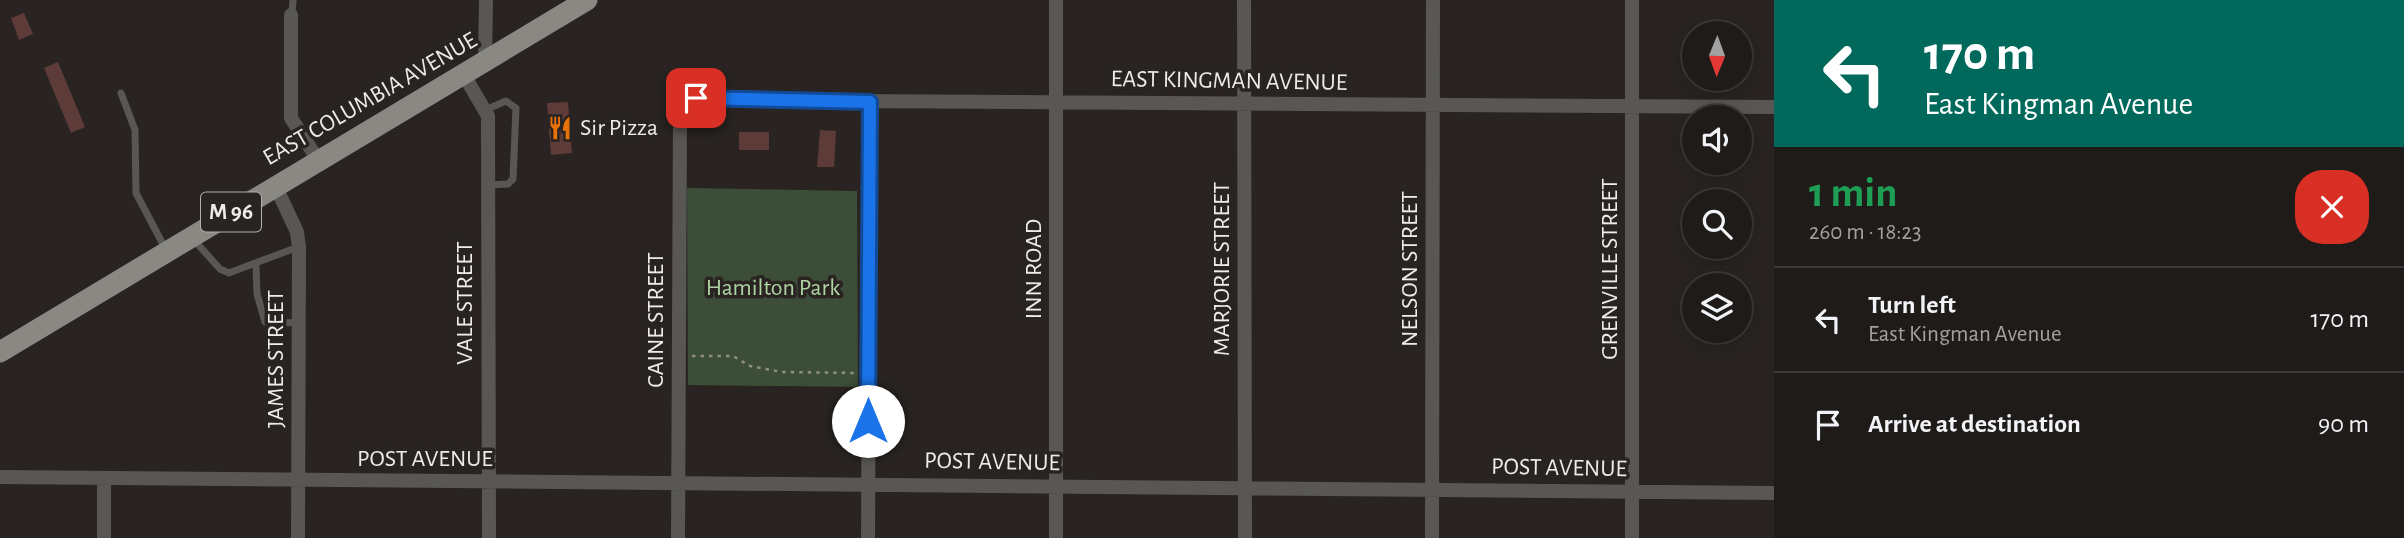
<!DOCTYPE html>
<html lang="en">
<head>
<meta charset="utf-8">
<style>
	:root { --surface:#1f1b19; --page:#272422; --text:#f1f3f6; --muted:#a1a1a2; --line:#3c3938 }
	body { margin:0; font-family:"Alegreya Sans",sans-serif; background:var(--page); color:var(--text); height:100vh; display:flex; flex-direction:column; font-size:26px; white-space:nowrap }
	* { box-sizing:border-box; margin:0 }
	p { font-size:23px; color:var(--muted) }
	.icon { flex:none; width:38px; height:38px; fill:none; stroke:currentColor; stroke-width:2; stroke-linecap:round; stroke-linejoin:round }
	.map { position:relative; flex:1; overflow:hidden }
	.panel { display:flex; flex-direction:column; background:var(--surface); width:630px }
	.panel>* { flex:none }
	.guide { background:#00695c; color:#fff; overflow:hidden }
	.needle { width:46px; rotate:181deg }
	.buttons { position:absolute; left:1682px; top:21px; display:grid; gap:14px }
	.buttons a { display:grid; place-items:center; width:70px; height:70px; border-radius:50%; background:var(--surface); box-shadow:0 4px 18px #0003,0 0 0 2px var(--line); font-size:35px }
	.pin { position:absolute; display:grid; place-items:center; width:60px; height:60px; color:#fff; margin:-30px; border-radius:14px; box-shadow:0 4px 10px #0006 }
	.me { position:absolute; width:77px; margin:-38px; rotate:0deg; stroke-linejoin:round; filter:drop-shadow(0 0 5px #0008) }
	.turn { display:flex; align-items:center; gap:24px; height:147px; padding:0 35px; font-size:32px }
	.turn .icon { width:91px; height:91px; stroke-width:2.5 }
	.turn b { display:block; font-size:49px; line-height:60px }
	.round { display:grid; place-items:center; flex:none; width:74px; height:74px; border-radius:28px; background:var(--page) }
	.overview { display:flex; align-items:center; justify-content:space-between; height:119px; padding:0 35px }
	h1 { font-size:42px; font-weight:700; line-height:52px; color:#1e9e55 }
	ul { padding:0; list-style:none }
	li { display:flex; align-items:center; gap:21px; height:105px; padding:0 35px; border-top:2px solid var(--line) }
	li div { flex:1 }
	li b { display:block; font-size:26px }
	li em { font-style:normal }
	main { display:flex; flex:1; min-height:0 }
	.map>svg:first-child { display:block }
</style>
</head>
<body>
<main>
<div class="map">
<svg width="1774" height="538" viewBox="0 0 1774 538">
	<rect width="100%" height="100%" fill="#292421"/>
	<path fill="#3c4e37" d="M 687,188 L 857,191 L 858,387 L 688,385 Z"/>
	<path fill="#5d3b39" d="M 24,13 L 33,34 L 19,40 L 11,18 Z
		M 58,62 L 85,127 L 71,133 L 44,68 Z
		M 568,102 L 572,153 L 551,155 L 547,103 Z
		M 820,130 L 836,131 L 834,167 L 817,167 Z
		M 739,132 L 769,132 L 769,150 L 739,150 Z"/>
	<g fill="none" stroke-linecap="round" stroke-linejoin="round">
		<path stroke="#908c89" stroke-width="2.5" stroke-dasharray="3.5 5" stroke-linecap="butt" d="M 692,356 L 733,356 L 750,366 L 782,372 L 857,373"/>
		<path stroke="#585754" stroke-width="7" d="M 292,15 L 293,0
			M 121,93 L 135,130 L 136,193 L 166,250
			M 485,110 L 506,101 L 516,108 L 513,179 L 508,184 L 488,185
			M 193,239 L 220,269 L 229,273 L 298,247
			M 256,265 L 257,294 L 265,322 L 298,323"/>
		<path stroke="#585754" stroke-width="14" d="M 1056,0 L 1056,538
			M 1244,0 L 1245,538
			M 1632,0 L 1632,538
			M 291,15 L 291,118 L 318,160
			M 485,62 L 486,0
			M 464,75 L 488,116 L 489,538
			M 275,185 L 297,232 L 299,247 L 298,538
			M 0,477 L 1774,493
			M 104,538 L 104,479
			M 678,538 L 680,116 L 689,100 L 1774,107
			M 868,538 L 870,101
			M 1432,538 L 1433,0"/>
		<path stroke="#898882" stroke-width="21" d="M 0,352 L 587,0"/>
	</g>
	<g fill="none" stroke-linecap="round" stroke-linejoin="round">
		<g stroke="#114b97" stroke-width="18">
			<path id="route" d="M 696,98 L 870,102 L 868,421"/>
		</g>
		<use href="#route" stroke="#1a73e8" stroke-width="12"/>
	</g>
	<defs>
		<g id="restaurant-bare" transform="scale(1.89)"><path d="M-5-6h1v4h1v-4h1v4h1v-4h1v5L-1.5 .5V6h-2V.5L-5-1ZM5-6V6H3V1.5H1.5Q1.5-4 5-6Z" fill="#e8710a" stroke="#292421" stroke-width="2.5" paint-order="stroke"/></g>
	</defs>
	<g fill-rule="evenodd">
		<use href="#restaurant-bare" x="560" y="128"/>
	</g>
	<g text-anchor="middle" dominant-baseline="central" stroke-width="7" stroke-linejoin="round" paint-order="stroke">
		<rect fill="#292421" stroke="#b3afac" stroke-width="2" x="201" y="192.5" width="60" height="39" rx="5"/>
		<g font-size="23" font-weight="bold" fill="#eeebe8">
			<text x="231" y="212">M 96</text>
		</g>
		<g font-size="24" fill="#eeebe8" stroke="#292421">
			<text transform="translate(1229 81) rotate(1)">EAST KINGMAN AVENUE</text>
			<text transform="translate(370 99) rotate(-30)">EAST COLUMBIA AVENUE</text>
			<text transform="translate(1034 269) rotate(-90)">INN ROAD</text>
			<text transform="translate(1222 269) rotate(-90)">MARJORIE STREET</text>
			<text transform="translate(1410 269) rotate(-90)">NELSON STREET</text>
			<text transform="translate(1610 269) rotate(-90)">GRENVILLE STREET</text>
			<text transform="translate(465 303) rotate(-90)">VALE STREET</text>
			<text transform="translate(656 320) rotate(-90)">CAINE STREET</text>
			<text transform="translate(276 359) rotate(-90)">JAMES STREET</text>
			<text x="425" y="459">POST AVENUE</text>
			<text transform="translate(992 462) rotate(1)">POST AVENUE</text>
			<text transform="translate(1559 468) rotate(1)">POST AVENUE</text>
		</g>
		<g font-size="24" fill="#eeebe8" stroke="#292421" text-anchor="start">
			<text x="580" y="128">Sir Pizza</text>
		</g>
		<g font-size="24" fill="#add3a2" stroke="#292421">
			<text x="773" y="288">Hamilton Park</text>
		</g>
	</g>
</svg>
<div class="buttons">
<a><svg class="needle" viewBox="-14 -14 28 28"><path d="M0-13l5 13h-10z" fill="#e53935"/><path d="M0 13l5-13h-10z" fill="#a1a1a2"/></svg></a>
<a><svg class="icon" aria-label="sound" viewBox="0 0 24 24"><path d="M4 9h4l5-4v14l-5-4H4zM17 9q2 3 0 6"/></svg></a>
<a><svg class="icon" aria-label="search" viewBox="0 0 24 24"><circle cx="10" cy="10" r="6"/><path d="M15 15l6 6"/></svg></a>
<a><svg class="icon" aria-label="layers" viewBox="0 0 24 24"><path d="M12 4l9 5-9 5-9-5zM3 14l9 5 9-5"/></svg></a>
</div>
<div class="pin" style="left:696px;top:98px;background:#d93025"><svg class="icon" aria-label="arrive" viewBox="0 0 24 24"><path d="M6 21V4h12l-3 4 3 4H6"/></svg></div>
<svg class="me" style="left:868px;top:421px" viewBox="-20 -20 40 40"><circle r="19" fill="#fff"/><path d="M0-13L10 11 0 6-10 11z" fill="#1a73e8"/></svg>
</div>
<section class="panel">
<div class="guide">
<div class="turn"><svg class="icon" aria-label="left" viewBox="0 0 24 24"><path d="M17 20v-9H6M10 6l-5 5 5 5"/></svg><div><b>170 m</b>East Kingman Avenue</div></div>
</div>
<div class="overview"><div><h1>1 min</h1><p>260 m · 18:23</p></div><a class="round" style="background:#d93025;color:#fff"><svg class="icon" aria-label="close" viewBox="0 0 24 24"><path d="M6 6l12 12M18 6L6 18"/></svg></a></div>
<ul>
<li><svg class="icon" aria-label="left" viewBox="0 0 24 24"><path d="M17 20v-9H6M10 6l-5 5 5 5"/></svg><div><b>Turn left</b><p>East Kingman Avenue</p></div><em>170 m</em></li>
<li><svg class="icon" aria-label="arrive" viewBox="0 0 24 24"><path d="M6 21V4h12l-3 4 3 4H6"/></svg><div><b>Arrive at destination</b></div><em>90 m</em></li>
</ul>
</section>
</main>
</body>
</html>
